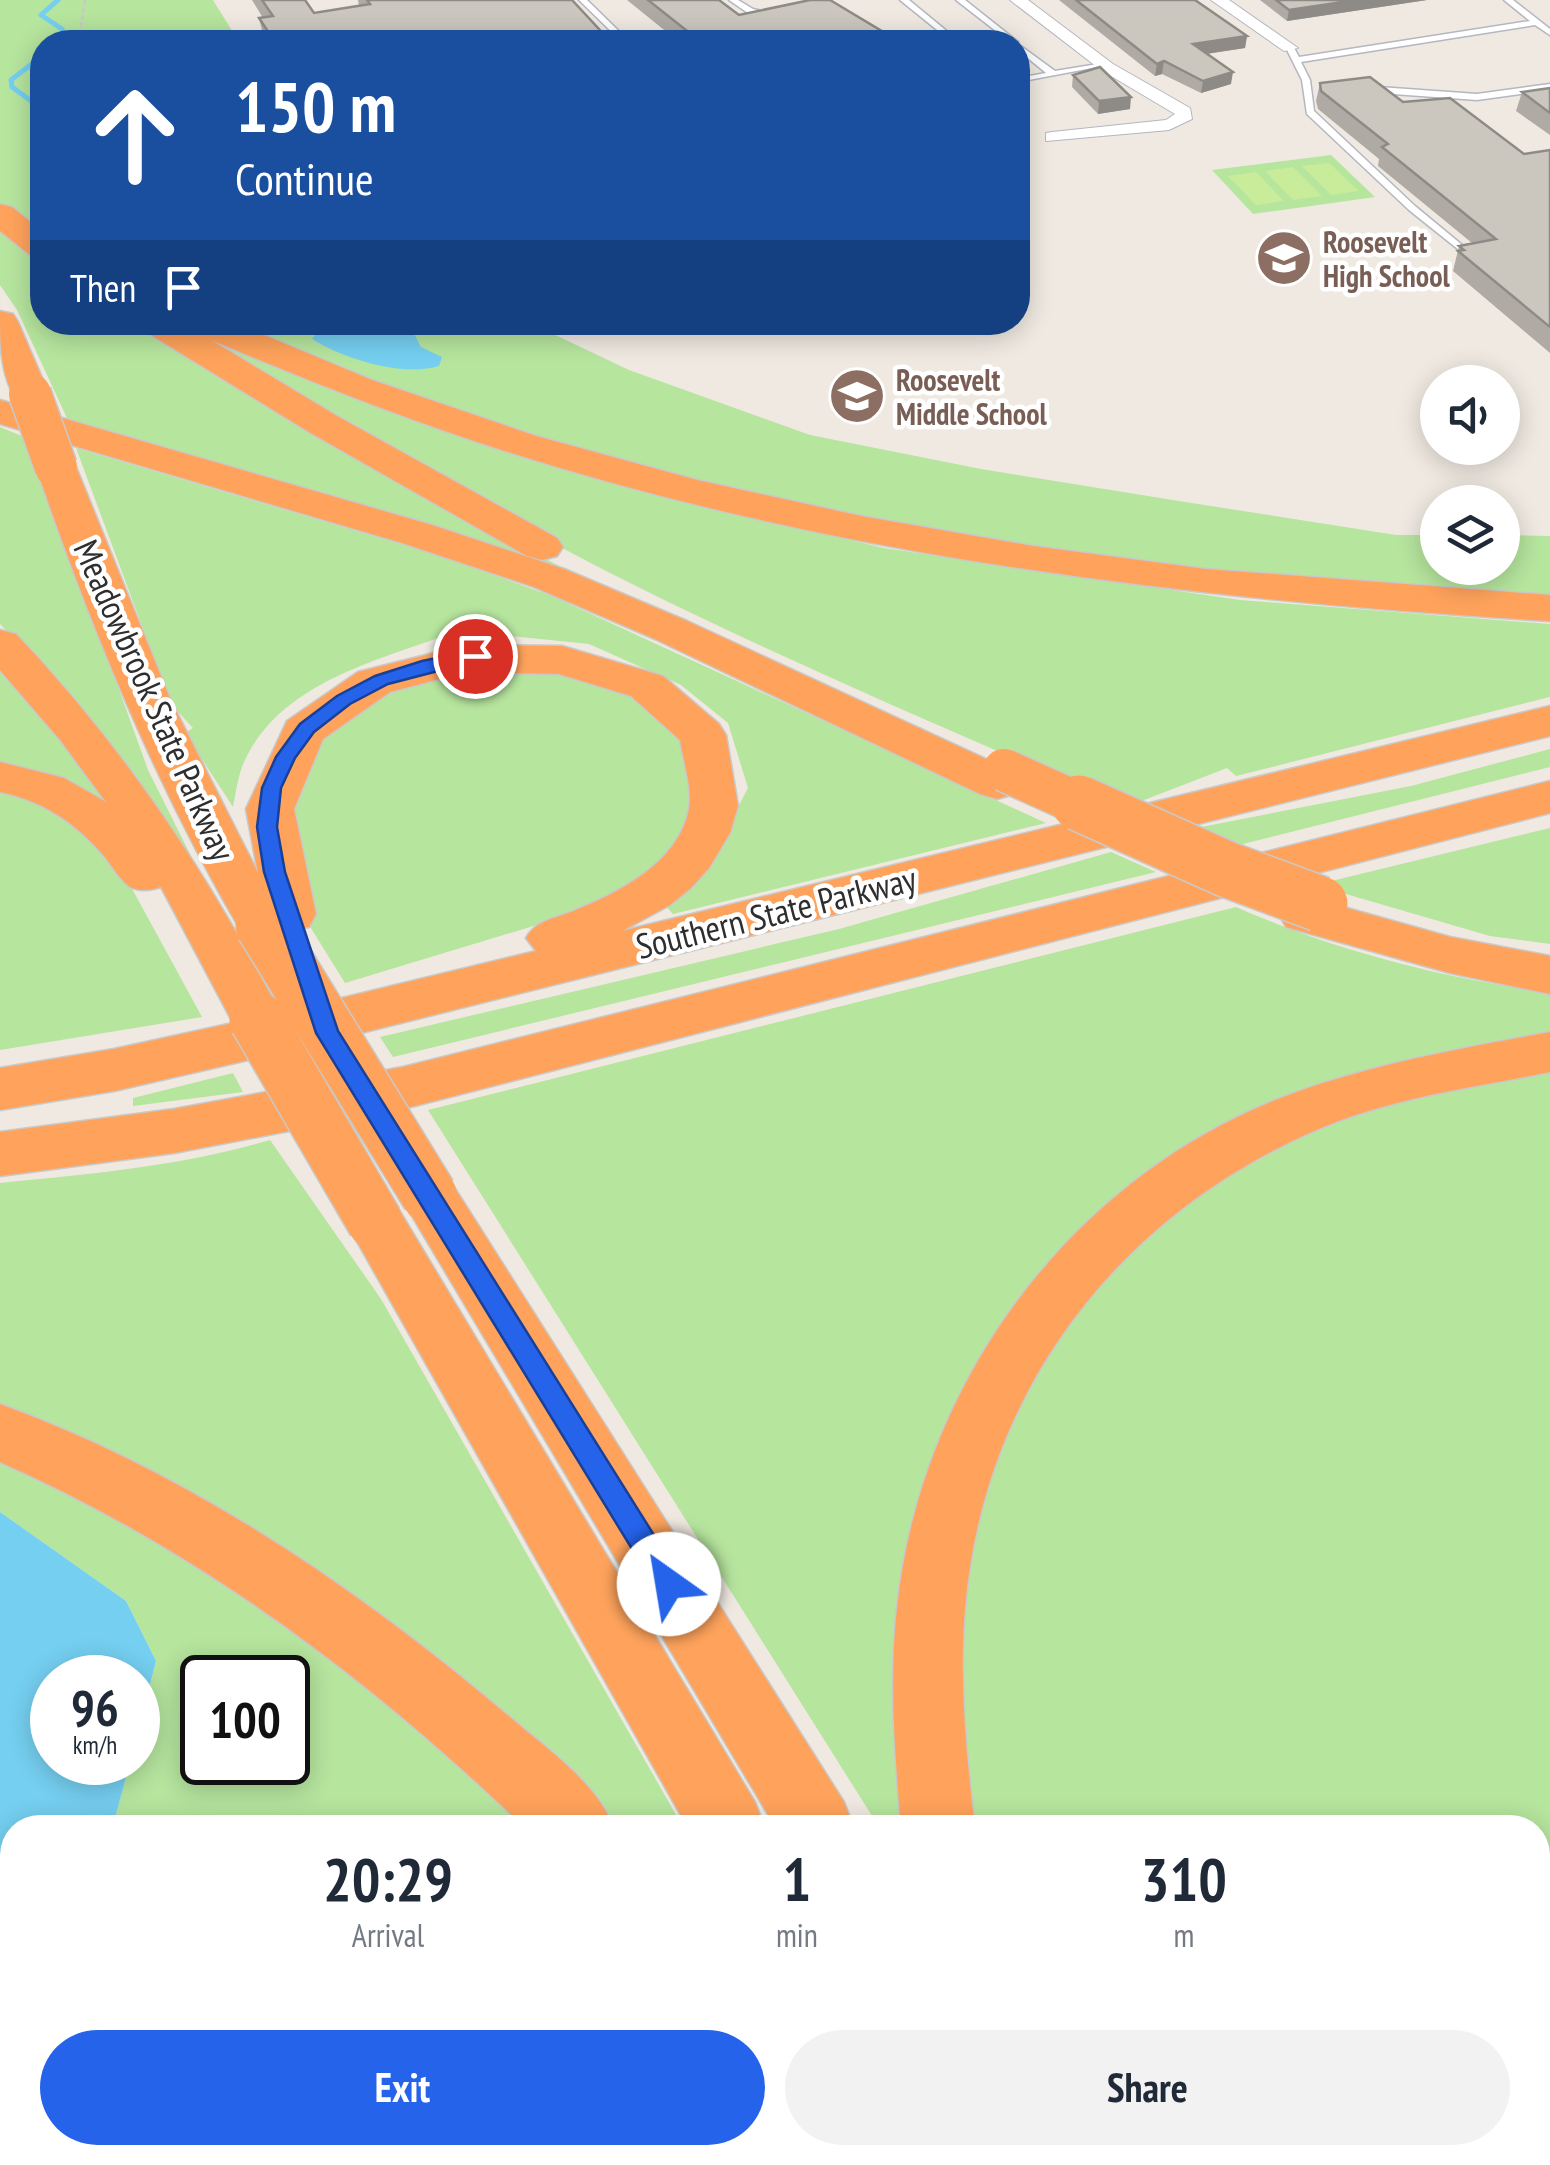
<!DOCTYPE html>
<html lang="en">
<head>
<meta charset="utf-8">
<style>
	:root { --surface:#fff; --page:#f2f2f3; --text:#1f2937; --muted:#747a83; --accent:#2563eb }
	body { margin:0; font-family:"PT Sans Narrow",sans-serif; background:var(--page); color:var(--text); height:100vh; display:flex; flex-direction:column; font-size:38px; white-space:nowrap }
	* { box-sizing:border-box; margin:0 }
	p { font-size:32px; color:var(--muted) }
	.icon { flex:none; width:55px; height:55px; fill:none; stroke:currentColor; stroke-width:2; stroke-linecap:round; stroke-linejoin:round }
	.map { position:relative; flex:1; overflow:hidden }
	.side { position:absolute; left:0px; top:1815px; width:1550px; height:350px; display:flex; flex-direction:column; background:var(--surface); border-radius:40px 40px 0 0; box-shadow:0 5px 25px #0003 }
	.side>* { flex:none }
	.top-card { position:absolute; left:30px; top:30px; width:1000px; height:305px; border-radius:40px; box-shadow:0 5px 25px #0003; background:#1a4fa0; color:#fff; overflow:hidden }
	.controls { position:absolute; left:1420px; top:365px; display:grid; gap:20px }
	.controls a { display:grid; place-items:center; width:100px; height:100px; border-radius:50%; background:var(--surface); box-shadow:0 5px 25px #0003; font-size:50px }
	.speed { position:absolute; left:30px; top:1655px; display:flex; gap:20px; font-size:50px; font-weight:700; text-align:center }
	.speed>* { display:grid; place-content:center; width:130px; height:130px; border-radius:50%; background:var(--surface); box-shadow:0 5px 25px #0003; line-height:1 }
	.speed small { font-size:25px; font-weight:400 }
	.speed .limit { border:5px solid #111; border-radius:15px; background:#fff; color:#111 }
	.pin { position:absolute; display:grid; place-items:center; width:85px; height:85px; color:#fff; margin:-42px; border:5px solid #fff; border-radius:50%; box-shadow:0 2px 10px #0007 }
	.me { position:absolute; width:110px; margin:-55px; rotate:328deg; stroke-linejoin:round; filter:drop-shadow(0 0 8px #0008) }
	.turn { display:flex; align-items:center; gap:35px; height:210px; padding:0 40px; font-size:45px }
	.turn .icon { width:130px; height:130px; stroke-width:2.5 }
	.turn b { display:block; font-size:70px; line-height:85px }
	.then { display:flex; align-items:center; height:95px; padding:0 40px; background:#0003; gap:20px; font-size:38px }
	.eta { display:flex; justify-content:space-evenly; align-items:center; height:170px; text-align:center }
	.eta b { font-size:60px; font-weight:800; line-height:70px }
	.action { display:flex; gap:20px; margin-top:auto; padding:20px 40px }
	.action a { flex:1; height:115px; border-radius:60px; background:var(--accent); color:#fff; font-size:40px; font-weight:800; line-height:115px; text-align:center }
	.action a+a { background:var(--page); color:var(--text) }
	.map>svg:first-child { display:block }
</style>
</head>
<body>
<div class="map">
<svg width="1550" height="2165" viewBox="0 0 1550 2165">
	<rect width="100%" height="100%" fill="#efe9e1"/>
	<path fill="#b6e59e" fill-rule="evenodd" d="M 0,0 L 213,0 L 239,42 L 42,42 L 42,230 L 0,205 Z
		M 1331,155 L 1375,197 L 1253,214 L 1212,170 Z
		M 0,224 L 42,254 L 42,322 L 144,323 L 375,463 L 580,578 L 72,429 L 17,310 L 0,285 Z
		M 212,323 L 325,323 L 323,326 L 421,347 L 409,323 L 530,323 L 629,370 L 810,435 L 981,469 L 1179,501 L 1396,535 L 1437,535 L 1438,568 L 1502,568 L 1503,535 L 1550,536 L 1550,601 L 1175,572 L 732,494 L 492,429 Z
		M 213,337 L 638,489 L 884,548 L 1240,600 L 1550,624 L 1550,697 L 1236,776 L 1227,768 L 1126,807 C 961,735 795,665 634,585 C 486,511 345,426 204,341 Z
		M 0,427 L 29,439 L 148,770 L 191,856 L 58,686 L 0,624 Z
		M 76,448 L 441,556 L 552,596 L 1046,823 L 673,914 L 666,906 L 700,879 L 748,788 L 728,723 L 681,685 L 589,644 L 492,634 L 452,641 L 449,634 C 376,661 280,683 244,762 C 238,775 236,792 233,807 L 185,733 L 193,728 L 171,704 Z
		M 506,662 L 570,672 L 652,703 L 694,748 L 702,785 L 685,839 L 636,881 L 563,917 L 345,983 L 296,904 L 289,763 L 341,710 L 421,675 Z
		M 0,667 L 71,746 L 115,808 L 0,772 Z
		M 1550,749 L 1550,767 L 1223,849 L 1181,831 L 1411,786 Z
		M 0,790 L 11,790 L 76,818 L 112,852 L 202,1017 L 0,1050 Z
		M 1550,828 L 1550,944 L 1490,936 L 1315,885 Z
		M 1111,852 L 1156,872 L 393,1057 L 380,1037 L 839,929 Z
		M 1236,907 C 1334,950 1444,979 1550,992 L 1550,1039 L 1188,1154 L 961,1403 L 915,1827 L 879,1827 L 428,1110 Z
		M 1550,1065 L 1550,2165 L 1079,2165 L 1072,2153 L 1538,2152 L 1538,1828 L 958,1827 L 937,1678 L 972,1473 L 1101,1259 L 1231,1160 L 1357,1106 Z
		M 233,1073 L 243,1092 L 133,1106 L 133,1098 Z
		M 270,1140 L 381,1299 L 683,1827 L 597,1827 L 0,1416 L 0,1183 C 90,1174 184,1166 270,1140 Z
		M 0,1455 L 196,1554 L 370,1689 L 535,1827 L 119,1827 L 115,1818 L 130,1763 L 138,1762 L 138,1732 L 156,1661 L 126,1601 L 0,1512 ZM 202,1678 L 288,1678 L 288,1762 L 202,1762 Z
		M 0,1990 L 12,2082 L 12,2152 L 21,2153 L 23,2165 L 0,2165 Z
		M 625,2153 L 786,2153 L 796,2165 L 635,2165 Z"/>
	<path fill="#c9ec9a" d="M 1329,163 L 1359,191 L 1331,195 L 1302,166 Z
		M 1293,167 L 1322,196 L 1293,200 L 1265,171 Z
		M 1256,172 L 1284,201 L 1256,205 L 1228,176 Z"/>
	<path fill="#75cff0" d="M 325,323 L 409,323 L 421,347 L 442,357 L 439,366 C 402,377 344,359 312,339 Z
		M 0,1512 L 126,1601 L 156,1661 L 138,1732 L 138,1678 L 52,1678 L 52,1762 L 130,1763 L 115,1818 L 119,1827 L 12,1828 L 12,2082 L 0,1990 Z
		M 624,2152 L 635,2165 L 23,2165 L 21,2153 Z"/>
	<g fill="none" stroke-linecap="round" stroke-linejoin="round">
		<path stroke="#75cff0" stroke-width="5" d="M 58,0 L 41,15 L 62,29 L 66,42
			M 42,56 L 11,80 L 12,87 L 42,109"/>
		<g stroke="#b4b7c1" stroke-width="3">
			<path id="lane" d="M 579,0 L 587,0 L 630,42 L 622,42 Z
				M 729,0 L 738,0 L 753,9 L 774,14 L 770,16 L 748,13 Z
				M 900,0 L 909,0 L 960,42 L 952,42 Z
				M 956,0 L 965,0 L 1018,42 L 1010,42 Z
				M 1504,0 L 1513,0 L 1550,29 L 1550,35 L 1535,25 L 1301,62 L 1310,80 L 1314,111 L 1415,206 L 1467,249 L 1467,253 L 1464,254 L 1409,210 L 1307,114 L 1302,80 L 1286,48 L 1293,46 L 1299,57 L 1530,21 Z
				M 1018,44 L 1055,71 L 1104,63 L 1108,65 L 1018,82 L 1018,78 L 1046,73 L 1018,50 Z
				M 1550,84 L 1550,90 L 1477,100 L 1365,92 L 1361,89 L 1365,86 L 1477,94 Z"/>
		</g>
		<g stroke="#b4b7c1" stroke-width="2">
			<path id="street" d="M 1010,0 L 1028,0 L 1113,64 L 1190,108 L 1192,119 L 1169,130 L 1046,141 L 1046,133 L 1052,132 L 1166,120 L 1175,114 L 1101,70 Z
				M 1211,0 L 1229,0 L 1298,48 L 1284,51 Z"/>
		</g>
		<g stroke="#c9c9c9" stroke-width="3">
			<path id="highway" d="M 0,204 L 12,207 L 42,231 L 42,258 L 30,255 L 0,231 Z
				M 0,311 L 13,314 L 18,322 L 49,394 L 43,402 L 30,405 L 17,402 C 0,374 0,344 0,311 Z
				M 138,322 L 233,322 L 372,380 L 536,436 L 697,480 L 861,516 L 1033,546 L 1206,569 L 1550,595 L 1550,621 C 1198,600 846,559 508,452 C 407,420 309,381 211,340 L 337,416 L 557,538 L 563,547 L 557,556 L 542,560 L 527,556 L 309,432 L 143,330 Z
				M 0,400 L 432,525 L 564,569 L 687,621 L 1014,772 L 1021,783 L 1014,794 L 997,799 L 980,794 L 655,639 L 534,587 L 402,543 L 0,424 Z
				M 56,455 L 70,459 L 76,467 L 171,701 L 258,873 L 246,809 L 287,721 L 358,672 L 466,645 L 562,646 L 663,676 L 719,724 L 726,735 L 738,806 L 730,833 L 709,868 L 691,888 L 670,905 L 622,931 L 1550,706 L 1550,736 L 313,1045 L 114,1091 L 0,1110 L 0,1068 L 114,1049 L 233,1023 L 161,887 C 150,890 141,892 130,887 C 121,881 112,866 105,857 C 76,823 44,801 0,792 L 0,762 L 64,778 L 106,802 L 61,741 L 0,670 L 0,630 L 16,634 C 124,748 208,873 280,1013 L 536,951 L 526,938 C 536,921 552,919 571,912 C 618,893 678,864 689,809 C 693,789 683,760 680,740 L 631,696 L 559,674 L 466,672 L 390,692 L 323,739 L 294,809 L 316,914 L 309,927 L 286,930 L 281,938 L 263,943 L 245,938 C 157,789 92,630 36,467 L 42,459 Z
				M 1550,781 L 1550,813 L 403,1109 L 174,1153 L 0,1176 L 0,1132 L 174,1109 L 403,1067 Z
				M 1304,896 L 1450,937 L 1550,956 L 1550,994 L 1450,973 L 1286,927 L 1279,914 L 1286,901 Z
				M 1550,1032 L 1550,1072 C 1472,1088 1388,1098 1314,1131 C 1117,1217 983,1391 965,1608 C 959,1682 966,1754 975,1828 L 901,1828 C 895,1754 889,1682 897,1608 C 921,1384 1068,1182 1278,1099 C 1365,1065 1458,1049 1550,1032 Z
				M 429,1172 L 449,1179 L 844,1802 L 854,1828 L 776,1828 L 409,1211 L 400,1195 L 409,1179 Z
				M 375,1199 L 396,1205 L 755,1802 L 765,1828 L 688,1828 L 346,1222 L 354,1205 Z
				M 0,1404 C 189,1473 359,1589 511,1718 C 548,1750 596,1782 614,1828 L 525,1828 C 370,1678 197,1549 0,1462 Z
				M 807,2152 L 963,2152 L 968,2165 L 812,2165 Z
				M 977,2152 L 1060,2152 L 1065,2165 L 982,2165 Z"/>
		</g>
		<path stroke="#c9c9c9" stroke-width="2.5" stroke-dasharray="5 2.5" stroke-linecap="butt" d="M 79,42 L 85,0
			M 42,67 L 42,83"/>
		<use href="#lane" fill="#fff" fill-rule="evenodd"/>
		<use href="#street" fill="#fff" fill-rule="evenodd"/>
		<use href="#highway" fill="#ffa35c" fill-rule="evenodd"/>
		<g stroke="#c9c9c9" stroke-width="45" stroke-linecap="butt">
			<path id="highway-bridge-far1" d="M 30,394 L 56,467
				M 1004,770 L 1084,806"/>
		</g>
		<g stroke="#c9c9c9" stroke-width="58" stroke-linecap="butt">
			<path id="highway-bridge" d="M 1079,803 L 1226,869 L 1320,904
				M 263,925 L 429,1195
				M 257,1019 L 375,1222"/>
		</g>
		<use href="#highway-bridge-far1" stroke="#ffa35c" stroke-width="42"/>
		<use href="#highway-bridge" stroke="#ffa35c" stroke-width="55"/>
	</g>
	<path fill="#afaba4" d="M 252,0 L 305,0 L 314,13 L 359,6 L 358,0 L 572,0 L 611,42 L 265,42 L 259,18 L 263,18 Z
		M 627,0 L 719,0 L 739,15 L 892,42 L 679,42 Z
		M 1059,0 L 1195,0 L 1247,36 L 1245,48 L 1207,54 L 1231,84 L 1201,93 L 1162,74 L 1155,76 Z
		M 1260,0 L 1427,0 L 1287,21 Z
		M 1073,75 L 1130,109 L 1098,114 L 1072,87 Z
		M 1320,83 L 1403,102 L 1524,154 L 1550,150 L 1550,353 L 1453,271 L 1459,246 L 1472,243 L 1378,166 L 1379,159 L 1318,109 L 1316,101 Z
		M 1550,88 L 1550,135 L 1516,111 L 1522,92 Z"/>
	<path fill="#8e8b86" d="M 1356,0 L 1427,0 L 1287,21 L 1289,10 Z
		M 546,31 L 547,42 L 480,42 Z
		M 1247,36 L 1245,48 L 1191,56 L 1193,44 Z
		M 1164,61 L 1162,74 L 1155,76 L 1157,64 Z
		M 1233,72 L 1231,84 L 1201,93 L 1203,81 Z
		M 1131,97 L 1130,109 L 1098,114 L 1099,101 Z"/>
	<path fill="#cbc7bf" stroke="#8e8b86" stroke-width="2.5" d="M 262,0 L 305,0 L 314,13 L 370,4 L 367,0 L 572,0 L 611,42 L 556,42 L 546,31 L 480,42 L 275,42 L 259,18 L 273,16 Z
		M 648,0 L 719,0 L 739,15 L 810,0 L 830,0 L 890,36 L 884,38 L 892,42 L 701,42 Z
		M 1076,0 L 1195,0 L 1247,36 L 1193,44 L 1233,72 L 1203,81 L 1164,61 L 1157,64 Z
		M 1276,0 L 1356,0 L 1289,10 Z
		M 1100,67 L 1131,97 L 1099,101 L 1073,75 Z
		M 1370,77 L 1403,102 L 1450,98 L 1524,154 L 1550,150 L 1550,327 L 1458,251 L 1464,250 L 1459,246 L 1496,239 L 1382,147 L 1388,144 L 1321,91 L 1320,83 Z
		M 1550,88 L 1550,113 L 1522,92 Z"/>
	<path fill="#2563eb" stroke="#184099" stroke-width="2.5" d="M 475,650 L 484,656 L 481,660 L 388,684 L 350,704 L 314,732 L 295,758 L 281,788 L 277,827 L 285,872 L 338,1031 L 679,1575 L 683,1584 L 679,1593 L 669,1597 L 659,1593 L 316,1033 L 264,872 L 257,827 L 262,788 L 276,757 L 300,724 L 337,696 L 375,676 L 422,661 Z"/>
	<defs>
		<g id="school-disc" transform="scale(2.875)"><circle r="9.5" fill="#8d6e63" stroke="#fff"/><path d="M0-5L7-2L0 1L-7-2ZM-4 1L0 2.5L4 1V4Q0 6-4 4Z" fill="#fff"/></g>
	</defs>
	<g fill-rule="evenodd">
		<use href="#school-disc" x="1284" y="258"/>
		<use href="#school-disc" x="857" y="396"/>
	</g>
	<g text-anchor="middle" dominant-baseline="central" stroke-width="9" stroke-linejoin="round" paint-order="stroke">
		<g font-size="30" font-weight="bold" fill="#785e54" stroke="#fff" text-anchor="start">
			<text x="1323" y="241">Roosevelt<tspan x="1323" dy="34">High School</tspan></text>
			<text x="896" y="379">Roosevelt<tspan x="896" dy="34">Middle School</tspan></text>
		</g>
		<g font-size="35" fill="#2e2e2e" stroke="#fff">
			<text transform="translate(155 700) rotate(66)">Meadowbrook State Parkway</text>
			<text transform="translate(776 912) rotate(-14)">Southern State Parkway</text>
		</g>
	</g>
</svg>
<div class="controls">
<a><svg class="icon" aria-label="sound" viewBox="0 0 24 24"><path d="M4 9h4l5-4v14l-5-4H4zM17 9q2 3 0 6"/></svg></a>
<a><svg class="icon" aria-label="layers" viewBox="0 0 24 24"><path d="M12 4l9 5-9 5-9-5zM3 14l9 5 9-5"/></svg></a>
</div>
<div class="speed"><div>96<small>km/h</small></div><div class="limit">100</div></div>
<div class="pin" style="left:475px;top:656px;background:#d93025"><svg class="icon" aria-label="arrive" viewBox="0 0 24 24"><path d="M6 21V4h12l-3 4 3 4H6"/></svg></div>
<svg class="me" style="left:669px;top:1584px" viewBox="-20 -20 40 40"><circle r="19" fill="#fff"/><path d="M0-13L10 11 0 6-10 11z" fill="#2563eb"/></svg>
<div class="top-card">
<div class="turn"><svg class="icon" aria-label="ahead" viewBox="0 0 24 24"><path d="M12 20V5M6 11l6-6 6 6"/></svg><div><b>150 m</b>Continue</div></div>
<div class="then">Then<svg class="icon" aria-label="arrive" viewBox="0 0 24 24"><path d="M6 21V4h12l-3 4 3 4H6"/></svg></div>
</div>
<section class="side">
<div class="eta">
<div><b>20:29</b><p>Arrival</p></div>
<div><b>1</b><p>min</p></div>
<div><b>310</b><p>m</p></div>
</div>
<div class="action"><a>Exit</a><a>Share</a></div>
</section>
</div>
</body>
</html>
